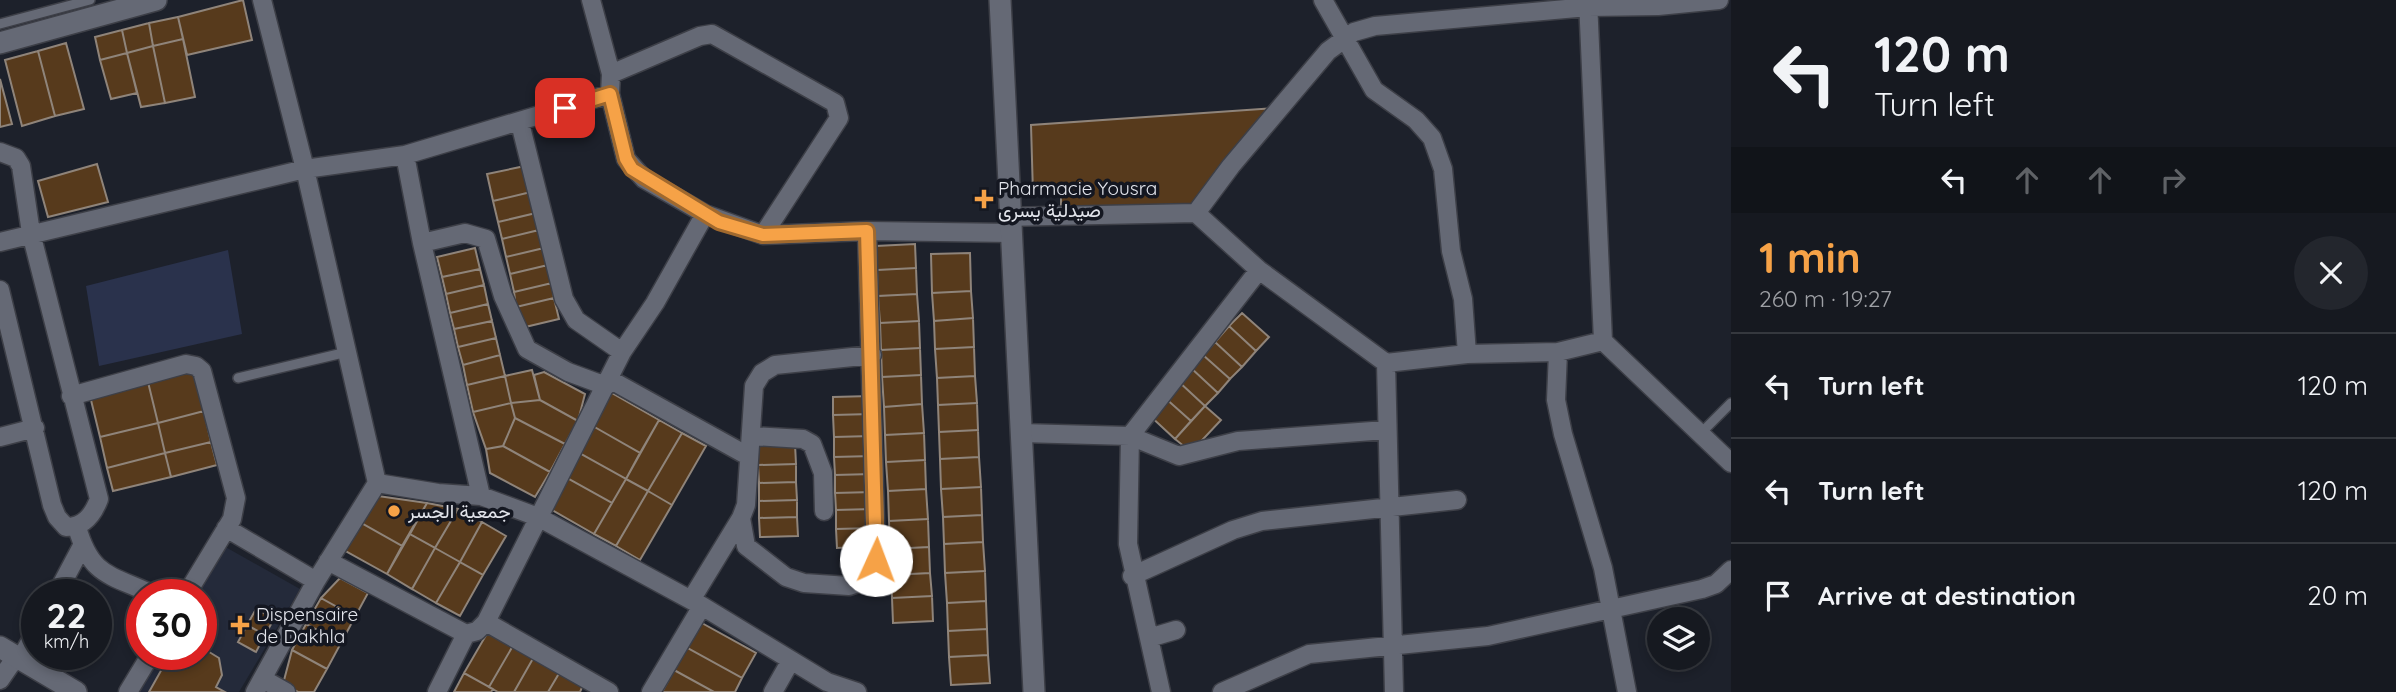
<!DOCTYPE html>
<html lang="en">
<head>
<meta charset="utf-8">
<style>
	:root { --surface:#161920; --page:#23262d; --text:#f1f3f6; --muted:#9ea0a5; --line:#35383e; --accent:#f6a247 }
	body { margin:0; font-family:Quicksand,Vazirmatn,sans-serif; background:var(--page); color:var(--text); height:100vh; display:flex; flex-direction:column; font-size:26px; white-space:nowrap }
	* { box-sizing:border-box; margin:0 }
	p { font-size:23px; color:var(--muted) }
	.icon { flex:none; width:38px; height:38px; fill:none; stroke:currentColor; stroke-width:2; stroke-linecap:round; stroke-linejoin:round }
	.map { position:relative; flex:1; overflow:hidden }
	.side { display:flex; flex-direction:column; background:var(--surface); width:665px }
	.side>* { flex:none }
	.banner { background:#161920; color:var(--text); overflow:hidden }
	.buttons { position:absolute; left:1647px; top:607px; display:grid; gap:14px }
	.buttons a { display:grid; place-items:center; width:63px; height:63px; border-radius:50%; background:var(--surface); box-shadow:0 4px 10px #0003,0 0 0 2px var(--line); font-size:35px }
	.speed { position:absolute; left:21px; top:579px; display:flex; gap:14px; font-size:35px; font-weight:700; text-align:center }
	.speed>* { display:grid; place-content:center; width:91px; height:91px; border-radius:50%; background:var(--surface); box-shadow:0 4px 10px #0003,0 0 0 2px var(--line); line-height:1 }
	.speed small { font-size:18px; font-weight:400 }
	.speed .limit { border:10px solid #d22; background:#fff; color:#111 }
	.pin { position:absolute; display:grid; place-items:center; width:60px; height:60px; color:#fff; margin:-30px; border-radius:14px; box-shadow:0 4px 10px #0006 }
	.me { position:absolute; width:77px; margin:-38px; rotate:2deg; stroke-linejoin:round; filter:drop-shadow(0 0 5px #0008) }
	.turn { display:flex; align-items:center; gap:24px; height:147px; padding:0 28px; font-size:32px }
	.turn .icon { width:91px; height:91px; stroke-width:2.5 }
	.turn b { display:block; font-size:49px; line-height:60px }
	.lanes { display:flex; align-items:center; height:66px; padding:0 28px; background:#0003; justify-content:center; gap:35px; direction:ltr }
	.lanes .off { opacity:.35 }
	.round { display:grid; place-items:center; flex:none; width:74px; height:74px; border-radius:37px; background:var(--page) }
	.head { display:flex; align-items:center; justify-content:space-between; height:119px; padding:0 28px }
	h1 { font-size:42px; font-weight:700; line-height:52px; color:var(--accent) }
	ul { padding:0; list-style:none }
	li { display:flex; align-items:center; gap:21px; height:105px; padding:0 28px; border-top:2px solid var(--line) }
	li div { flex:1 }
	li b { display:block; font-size:26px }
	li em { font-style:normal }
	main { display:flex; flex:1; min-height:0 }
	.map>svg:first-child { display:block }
</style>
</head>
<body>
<main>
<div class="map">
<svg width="1731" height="692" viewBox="0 0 1731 692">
	<rect width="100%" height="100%" fill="#1d212b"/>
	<path fill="#242a3a" d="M 222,545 L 300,589 L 239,692 L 137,692 L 158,655 L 201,654 L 201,595 L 193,595 Z"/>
	<path fill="#2a324c" d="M 228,250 L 242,334 L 99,366 L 86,286 Z"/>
	<path fill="#573a1c" stroke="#8f847a" stroke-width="2" d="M 243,0 L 252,40 L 187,55 L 178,17 Z
		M 178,17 L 183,39 L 153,46 L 149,23 Z
		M 149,23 L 153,46 L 127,53 L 122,30 Z
		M 122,30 L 127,53 L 100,60 L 95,37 Z
		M 183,39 L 195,97 L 165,103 L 153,46 Z
		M 66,43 L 84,109 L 55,116 L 38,51 Z
		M 153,46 L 165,103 L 141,107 L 127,53 Z
		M 38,51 L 55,116 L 22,126 L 5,60 Z
		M 127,53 L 137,93 L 111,99 L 100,60 Z
		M 0,79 L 12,124 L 0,127 Z
		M 1274,108 L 1191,206 L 1061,208 L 1061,194 L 1033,194 L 1031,125 Z
		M 97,164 L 108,202 L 48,217 L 38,181 Z
		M 525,166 L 531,192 L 493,201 L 487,174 Z
		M 531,192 L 536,213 L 498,222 L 493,201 Z
		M 536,213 L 539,230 L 502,239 L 498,222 Z
		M 539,230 L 544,248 L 506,257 L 502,239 Z
		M 915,244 L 916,268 L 877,270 L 876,246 Z
		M 475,248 L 480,269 L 442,277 L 437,257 Z
		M 544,248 L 548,265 L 510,274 L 506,257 Z
		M 970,253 L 971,291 L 932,293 L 931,254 Z
		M 548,265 L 552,283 L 514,292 L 510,274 Z
		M 916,268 L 917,294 L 878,296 L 877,270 Z
		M 480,269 L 484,285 L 446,294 L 442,277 Z
		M 552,283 L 554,298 L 516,307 L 514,292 Z
		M 484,285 L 488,304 L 450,313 L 446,294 Z
		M 971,291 L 973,318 L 934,321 L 932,293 Z
		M 917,294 L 919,321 L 880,323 L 878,296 Z
		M 554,298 L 559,319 L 521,328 L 516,307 Z
		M 488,304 L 492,321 L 454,329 L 450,313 Z
		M 1242,313 L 1269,337 L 1256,351 L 1229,326 Z
		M 973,318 L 974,347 L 935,349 L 934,321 Z
		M 492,321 L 496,338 L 458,347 L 454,329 Z
		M 919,321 L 920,348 L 881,350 L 880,323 Z
		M 1229,326 L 1256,351 L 1242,367 L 1215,342 Z
		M 496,338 L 500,355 L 463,365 L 458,347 Z
		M 1215,342 L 1242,367 L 1230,379 L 1203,355 Z
		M 974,347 L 975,376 L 937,378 L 935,349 Z
		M 920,348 L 921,375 L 882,377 L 881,350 Z
		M 500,355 L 505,376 L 467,385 L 463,365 Z
		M 1203,355 L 1230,379 L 1218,393 L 1191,368 Z
		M 1191,368 L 1218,393 L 1205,406 L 1178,381 Z
		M 194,370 L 204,411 L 158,423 L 148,382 Z
		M 532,370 L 540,400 L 511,403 L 505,376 Z
		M 544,372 L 585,394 L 578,421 L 540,400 L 534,375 Z
		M 921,375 L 922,404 L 884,407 L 882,377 Z
		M 505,376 L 511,403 L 473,412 L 467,385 Z
		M 975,376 L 977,403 L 938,405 L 937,378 Z
		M 1178,381 L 1205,406 L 1191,421 L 1164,397 Z
		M 148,382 L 158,423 L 100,437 L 90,396 Z
		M 610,392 L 659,420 L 640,453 L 591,425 Z
		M 870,396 L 871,414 L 833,415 L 833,397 Z
		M 1164,397 L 1191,421 L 1175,439 L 1148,414 Z
		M 540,400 L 578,421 L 565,444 L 515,418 L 511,403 Z
		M 511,403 L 515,418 L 503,446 L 486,449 L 473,412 Z
		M 977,403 L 978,430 L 939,432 L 938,405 Z
		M 922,404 L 924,433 L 885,435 L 884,407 Z
		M 1205,406 L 1221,420 L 1191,452 L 1175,439 Z
		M 204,411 L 211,442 L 165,453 L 158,423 Z
		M 871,414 L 871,436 L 834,437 L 833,415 Z
		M 515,418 L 565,444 L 550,472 L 503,446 Z
		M 659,420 L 682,433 L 648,491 L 626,479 Z
		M 158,423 L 165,453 L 107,468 L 100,437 Z
		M 591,425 L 640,453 L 626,479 L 576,451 Z
		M 978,430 L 979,457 L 940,459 L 939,432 Z
		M 682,433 L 706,446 L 672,505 L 648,491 Z
		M 924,433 L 925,460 L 886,462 L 885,435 Z
		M 871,436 L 872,456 L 834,457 L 834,437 Z
		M 211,442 L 217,465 L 171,477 L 165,453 Z
		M 795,444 L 796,464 L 758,465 L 758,445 Z
		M 503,446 L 550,472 L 535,497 L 490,473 L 486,449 Z
		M 576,451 L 626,479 L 612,503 L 562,475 Z
		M 165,453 L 171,477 L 113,491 L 107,468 Z
		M 872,456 L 872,474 L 835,475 L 834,457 Z
		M 979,457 L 981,487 L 941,489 L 940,459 Z
		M 925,460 L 926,489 L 888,491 L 886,462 Z
		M 796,464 L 796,482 L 759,483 L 758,465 Z
		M 872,474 L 873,492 L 835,493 L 835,475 Z
		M 562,475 L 612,503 L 594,534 L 545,506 Z
		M 626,479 L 648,491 L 616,546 L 594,534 Z
		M 796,482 L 797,500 L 759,501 L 759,483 Z
		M 981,487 L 982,515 L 943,517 L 941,489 Z
		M 926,489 L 928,519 L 889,521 L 888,491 Z
		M 648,491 L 672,505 L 640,560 L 616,546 Z
		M 873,492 L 873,509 L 836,510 L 835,493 Z
		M 371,495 L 427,503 L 402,546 L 358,521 Z
		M 797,500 L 797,517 L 759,518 L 759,501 Z
		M 427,503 L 458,509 L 435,548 L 410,534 Z
		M 458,509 L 482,522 L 460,562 L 435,548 Z
		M 873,509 L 874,528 L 836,529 L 836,510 Z
		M 982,515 L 983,542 L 944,544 L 943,517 Z
		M 797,517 L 798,536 L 760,537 L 759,518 Z
		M 928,519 L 929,547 L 890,549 L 889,521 Z
		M 358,521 L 402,546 L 387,574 L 342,549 Z
		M 482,522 L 506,536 L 483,575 L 460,562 Z
		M 874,528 L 874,546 L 837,548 L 836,529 Z
		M 410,534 L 435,548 L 412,589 L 387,574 Z
		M 983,542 L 985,571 L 945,573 L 944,544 Z
		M 929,547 L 930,573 L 891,575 L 890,549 Z
		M 435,548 L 460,562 L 436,603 L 412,589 Z
		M 460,562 L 483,575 L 460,616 L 436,603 Z
		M 985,571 L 986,601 L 947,603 L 945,573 Z
		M 930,573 L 932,596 L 892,598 L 891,575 Z
		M 340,578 L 368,593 L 355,617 L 321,598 Z
		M 932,596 L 933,621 L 893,623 L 892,598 Z
		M 321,598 L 355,617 L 341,643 L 306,624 Z
		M 986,601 L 987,629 L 948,631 L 947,603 Z
		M 256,609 L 274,619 L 265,635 L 247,625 Z
		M 700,622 L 756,653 L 742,678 L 686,647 Z
		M 306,624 L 341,643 L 327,669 L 292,650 Z
		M 247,625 L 265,635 L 256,652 L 238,642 Z
		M 987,629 L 988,655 L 949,657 L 948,631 Z
		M 489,630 L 514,644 L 489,687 L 464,673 Z
		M 514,644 L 535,655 L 514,692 L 498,692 L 489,687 Z
		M 201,647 L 219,658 L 222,675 L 216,687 L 225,692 L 149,692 L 167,660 L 175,664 L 181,654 L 201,654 Z
		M 686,647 L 742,678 L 735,692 L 714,692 L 674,670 Z
		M 292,650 L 327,669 L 314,692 L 298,692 L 283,684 Z
		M 535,655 L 561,670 L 548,692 L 514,692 Z
		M 988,655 L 990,683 L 951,685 L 949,657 Z
		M 561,670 L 584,683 L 580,692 L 548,692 Z
		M 674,670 L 714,692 L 662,692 Z
		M 464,673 L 493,689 L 491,692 L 454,692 Z"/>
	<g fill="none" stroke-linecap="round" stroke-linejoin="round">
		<g stroke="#3d3f47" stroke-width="12">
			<path id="lane" d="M 0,24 L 90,0
				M 238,378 L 347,352
				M 1700,434 L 1731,403"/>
		</g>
		<g stroke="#3d3f47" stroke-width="21">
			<path id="street" d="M 591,0 L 611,74 L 610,94 L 626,159 L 644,179 L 705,214
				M 1323,0 L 1374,90 L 1416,120 L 1432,138 L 1443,169 L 1451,251 L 1463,299 L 1467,354
				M 1588,0 L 1603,341 L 1731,463
				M 611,74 L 700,36 L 712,34 L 835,103 L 839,118 L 763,235
				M 520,123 L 564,299 L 576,320 L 622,352
				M 0,152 L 16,158 L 21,166 L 31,233 L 99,499 C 93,515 84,527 66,527 L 57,517 L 52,505 L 0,290
				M 405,155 L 422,243 L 465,233 L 486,239 L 503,296 L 527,349 L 568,372 L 606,386
				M 1196,213 L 1231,166 L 1328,51 L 1354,32 L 1375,26 L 1588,7 L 1658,6 L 1719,0
				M 1010,217 L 1196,213 L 1259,270 L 1386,363 L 1467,354 L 1558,352 L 1603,341
				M 0,242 L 305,169 L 405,155 L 610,94
				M 422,243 L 481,496
				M 1558,352 L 1556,400 L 1563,434 L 1603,568 L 1627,692
				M 1386,363 L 1394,692
				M 609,379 L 748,456
				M 71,396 L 186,364 L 196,366 L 202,371 L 236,498 L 232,519 L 186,595
				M 1021,433 L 1130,436 L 1259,270
				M 752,436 L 803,439 L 812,444 L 823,473 L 824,511
				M 0,437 L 35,428
				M 377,483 L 438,493 L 481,496 L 538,517 L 702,606 L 827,682 L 857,692
				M 741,518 L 746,546 L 786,577 L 804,583 L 849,586 L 861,582 L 876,560 L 867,231
				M 77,527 C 91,577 110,574 154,595
				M 226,528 L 316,581
				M 328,561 L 466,634 L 477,631 L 486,622 L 622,352 L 655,303 L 705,214 L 763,235 L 867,231 L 1012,233
				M 1132,576 L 1233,530 L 1262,521 L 1457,500
				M 56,595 L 82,546
				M 691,600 L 741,518 L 746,505 L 754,386 L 762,373 L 775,365 L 872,355
				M 486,622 L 609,692
				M 1149,638 L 1176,630
				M 263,679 L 286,692
				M 0,680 L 11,664 L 21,658 L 37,629
				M 128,692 L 151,654
				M 255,692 L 316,581 L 377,483 L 305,169 L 262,0
				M 437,692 L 466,634
				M 651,692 L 702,606
				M 773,692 L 790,662
				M 1161,692 L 1128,544 L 1130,436 L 1179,456 L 1238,441 L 1386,430
				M 1222,692 L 1309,654 L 1488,636 L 1702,589 L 1716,584 L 1731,570"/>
		</g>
		<g stroke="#3d3f47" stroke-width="24">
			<path id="secondary" d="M 1000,0 L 1034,692
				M 0,43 L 156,0
				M 0,647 L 76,692"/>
		</g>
		<use href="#lane" stroke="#656975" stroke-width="9"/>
		<use href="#street" stroke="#656975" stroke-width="18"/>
		<use href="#secondary" stroke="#656975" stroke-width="21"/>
	</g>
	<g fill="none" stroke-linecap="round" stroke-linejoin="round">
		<g stroke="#a0692e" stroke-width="18">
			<path id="route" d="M 565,108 L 610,94 L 626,159 L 632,169 L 719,222 L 763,235 L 867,231 L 876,560"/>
		</g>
		<use href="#route" stroke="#f6a247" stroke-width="12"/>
	</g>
	<g fill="#f6a247" stroke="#141721" stroke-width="2.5">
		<path d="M980.5 188.5h7v7h7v7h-7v7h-7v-7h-7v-7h7z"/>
		<circle cx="394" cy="511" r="7"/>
		<path d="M236.5 614.5h7v7h7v7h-7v7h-7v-7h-7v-7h7z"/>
	</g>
	<g text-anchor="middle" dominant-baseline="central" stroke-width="7" stroke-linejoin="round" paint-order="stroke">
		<g font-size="19" fill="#e3e5ec" stroke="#141721" text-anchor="start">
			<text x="998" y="188">Pharmacie Yousra<tspan x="998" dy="22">صيدلية يسرى</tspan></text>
			<text x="408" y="511">جمعية الجسر</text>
			<text x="256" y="614">Dispensaire<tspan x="256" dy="22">de Dakhla</tspan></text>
		</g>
	</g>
</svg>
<div class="buttons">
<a><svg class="icon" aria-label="layers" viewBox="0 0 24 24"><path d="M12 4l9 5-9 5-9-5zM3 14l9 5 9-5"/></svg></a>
</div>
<div class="speed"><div>22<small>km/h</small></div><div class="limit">30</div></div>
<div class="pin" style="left:565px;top:108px;background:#d93025"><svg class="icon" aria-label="arrive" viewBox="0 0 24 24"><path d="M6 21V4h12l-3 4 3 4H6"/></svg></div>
<svg class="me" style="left:876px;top:560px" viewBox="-20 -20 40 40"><circle r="19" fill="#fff"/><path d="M0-13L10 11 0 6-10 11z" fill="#f6a247"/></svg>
</div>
<section class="side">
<div class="banner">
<div class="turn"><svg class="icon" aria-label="left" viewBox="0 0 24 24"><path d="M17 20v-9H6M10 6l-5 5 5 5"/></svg><div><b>120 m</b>Turn left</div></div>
<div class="lanes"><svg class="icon" aria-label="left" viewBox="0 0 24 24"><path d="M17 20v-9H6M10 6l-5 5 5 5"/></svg><svg class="icon off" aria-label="ahead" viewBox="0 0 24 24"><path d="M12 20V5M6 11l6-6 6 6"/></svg><svg class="icon off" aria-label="ahead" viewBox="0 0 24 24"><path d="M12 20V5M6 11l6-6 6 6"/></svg><svg class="icon off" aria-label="right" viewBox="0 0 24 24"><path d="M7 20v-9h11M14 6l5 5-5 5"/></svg></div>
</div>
<div class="head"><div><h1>1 min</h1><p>260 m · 19:27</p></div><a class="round"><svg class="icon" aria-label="close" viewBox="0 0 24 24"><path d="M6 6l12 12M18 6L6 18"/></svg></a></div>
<ul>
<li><svg class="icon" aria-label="left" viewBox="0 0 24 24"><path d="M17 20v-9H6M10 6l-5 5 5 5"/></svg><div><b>Turn left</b></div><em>120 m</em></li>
<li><svg class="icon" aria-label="left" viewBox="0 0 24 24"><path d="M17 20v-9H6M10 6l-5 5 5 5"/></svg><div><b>Turn left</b></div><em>120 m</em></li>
<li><svg class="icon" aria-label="arrive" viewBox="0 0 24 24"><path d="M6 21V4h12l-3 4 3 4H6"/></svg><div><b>Arrive at destination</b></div><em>20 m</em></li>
</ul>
</section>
</main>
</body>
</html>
